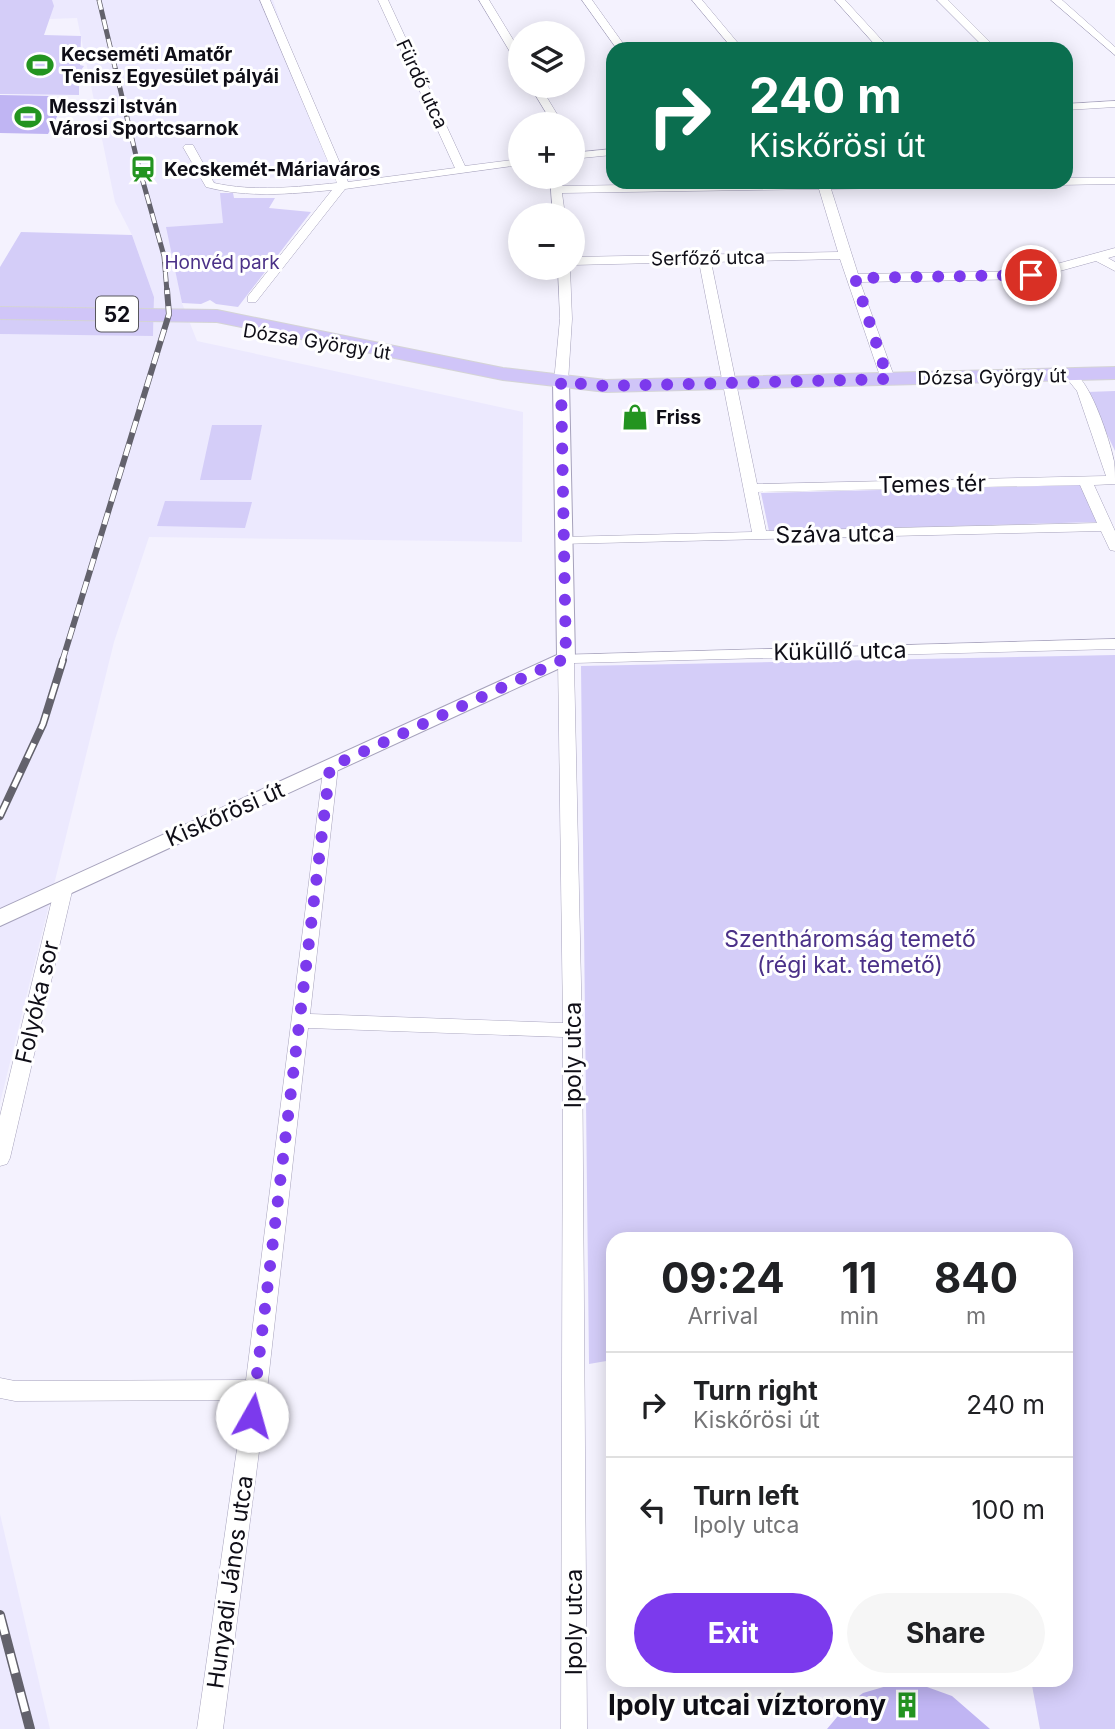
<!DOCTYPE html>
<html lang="en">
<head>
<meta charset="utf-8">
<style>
	:root { --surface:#fff; --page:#f6f6f6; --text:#202124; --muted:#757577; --line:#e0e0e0; --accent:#7c3aed }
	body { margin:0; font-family:Inter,sans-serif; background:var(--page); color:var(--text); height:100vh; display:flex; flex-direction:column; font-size:26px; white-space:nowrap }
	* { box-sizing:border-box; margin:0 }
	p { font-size:23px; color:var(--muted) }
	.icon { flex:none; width:38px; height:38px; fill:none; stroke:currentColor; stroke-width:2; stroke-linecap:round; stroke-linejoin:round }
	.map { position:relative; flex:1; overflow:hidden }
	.drawer { position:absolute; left:606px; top:1232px; width:467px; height:455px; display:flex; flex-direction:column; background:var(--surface); border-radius:21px; box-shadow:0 4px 18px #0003 }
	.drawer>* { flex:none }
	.banner { position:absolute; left:606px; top:42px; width:467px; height:147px; border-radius:21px; box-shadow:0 4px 18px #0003; background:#0b6e4f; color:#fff; overflow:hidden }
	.tools { position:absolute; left:508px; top:21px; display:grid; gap:14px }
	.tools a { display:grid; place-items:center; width:77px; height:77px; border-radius:50%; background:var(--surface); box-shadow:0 4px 18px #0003; font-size:35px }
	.pin { position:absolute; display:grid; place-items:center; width:60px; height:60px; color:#fff; margin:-30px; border:4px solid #fff; border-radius:50%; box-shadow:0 2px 7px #0007 }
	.me { position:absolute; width:77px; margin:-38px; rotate:7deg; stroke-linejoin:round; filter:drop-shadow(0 0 5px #0008) }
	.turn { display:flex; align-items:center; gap:24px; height:147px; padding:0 28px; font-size:32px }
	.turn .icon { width:91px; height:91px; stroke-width:2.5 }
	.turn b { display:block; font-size:49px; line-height:60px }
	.eta { display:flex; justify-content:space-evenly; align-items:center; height:119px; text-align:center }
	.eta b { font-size:42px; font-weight:700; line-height:49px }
	.primary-button { display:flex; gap:14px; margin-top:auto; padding:14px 28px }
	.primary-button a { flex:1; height:80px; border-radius:42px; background:var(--accent); color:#fff; font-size:28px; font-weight:700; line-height:80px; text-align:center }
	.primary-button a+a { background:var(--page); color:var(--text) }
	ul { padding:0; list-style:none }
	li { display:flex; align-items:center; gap:21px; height:105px; padding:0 28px; border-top:2px solid var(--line) }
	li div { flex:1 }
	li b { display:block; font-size:26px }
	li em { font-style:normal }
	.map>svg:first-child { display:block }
</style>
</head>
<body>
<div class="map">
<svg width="1115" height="1729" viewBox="0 0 1115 1729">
	<rect width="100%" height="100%" fill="#f4f2fe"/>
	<path fill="#ece9fe" d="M 52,0 L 273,0 L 333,175 L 215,180 L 222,197 L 223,223 L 167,227 L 182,303 L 197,341 L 523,412 L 522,542 L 149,537 L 114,642 L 0,1103 L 0,334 L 153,335 L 154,297 L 132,235 L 115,202 L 77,18 L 50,19 Z
		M 0,1514 L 50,1729 L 0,1729 Z"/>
	<path fill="#d4cdf8" d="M 0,0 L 52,0 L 54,6 L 44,35 L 81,36 L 80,65 L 84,66 L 79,73 L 79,95 L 0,94 Z
		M 220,193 L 233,193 L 234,198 L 275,198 L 269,208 L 311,212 L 238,307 L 216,304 L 210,300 L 201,304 L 182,303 L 166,227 L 223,223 Z
		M 21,232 L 132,235 L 154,297 L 153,336 L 0,334 L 0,267 Z
		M 1115,391 L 1115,451 L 1087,392 Z
		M 212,425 L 262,425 L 251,480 L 200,480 Z
		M 1081,485 L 1097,522 L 769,531 L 761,493 Z
		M 165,501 L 252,502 L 245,528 L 157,526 Z
		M 1115,655 L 1115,1729 L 1040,1729 L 1031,1680 L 1066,1680 L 1066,1239 L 612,1239 L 612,1360 L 589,1364 L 581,666 Z"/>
	<path fill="#c0b5f3" d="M 0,95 L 54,96 L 51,101 L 65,101 L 48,134 L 0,133 Z
		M 897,1683 L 916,1683 L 952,1696 L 990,1729 L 827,1729 L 848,1704 L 863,1693 Z"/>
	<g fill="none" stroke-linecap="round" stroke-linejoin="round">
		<g stroke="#a6a2bc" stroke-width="1">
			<path id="minor" d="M 260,0 L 270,0 L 348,182 L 455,168 L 378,0 L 388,0 L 465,166 L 520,159 L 520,165 L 345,189 L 256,302 L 248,302 L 248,296 L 332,190 C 290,194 248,198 206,187 L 183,147 L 185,145 L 193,145 L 214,183 C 254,192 296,187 337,183 Z
				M 479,0 L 489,0 L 520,51 L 520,63 L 515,60 Z
				M 582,0 L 592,0 L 627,49 L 617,49 Z
				M 692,0 L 702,0 L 743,49 L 733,49 Z
				M 835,0 L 845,0 L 890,49 L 879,49 Z
				M 937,0 L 948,0 L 997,49 L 986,49 Z
				M 1051,0 L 1062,0 L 1115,47 L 1115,55 Z
				M 530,86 L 540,86 L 563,124 L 553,124 Z
				M 1115,101 L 1115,107 L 1066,110 L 1066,104 Z
				M 612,149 L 612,155 L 572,159 L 572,153 Z
				M 550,177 L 560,177 L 562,186 L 817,182 L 1066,182 L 1066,178 L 1115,178 L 1115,184 L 831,189 L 858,274 L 1031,271 L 1115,248 L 1115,256 L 1108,258 L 1115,262 L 1115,271 L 1096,261 L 1031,279 L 860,282 L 895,379 L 888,383 L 881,379 L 840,259 L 711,262 L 757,484 L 1106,476 L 1077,391 L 1064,375 L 1071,371 C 1090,378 1110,441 1114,461 C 1115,469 1115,477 1115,484 L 1094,485 L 1115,531 L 1115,551 L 1110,550 L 1101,531 L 558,544 L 558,538 L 563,537 L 752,532 L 699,262 L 572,265 L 572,257 L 838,252 L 819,189 L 562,193 L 565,215 L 553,215 ZM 1080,485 L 1097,523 L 766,531 L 758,492 Z
				M 558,268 L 570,268 L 572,319 L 568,382 L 561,386 L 554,382 L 560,319 Z
				M 1115,639 L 1115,649 L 574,663 L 582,1030 L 587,1729 L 561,1729 L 563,1037 L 308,1028 L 267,1390 L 223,1729 L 197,1729 L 244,1400 L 15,1401 L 0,1398 L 0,1378 L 15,1381 L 246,1380 L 324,763 L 330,762 L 338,767 L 310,1014 L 563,1023 L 558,658 L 560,655 Z
				M 64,881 L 73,887 L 10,1158 L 7,1164 L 0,1166 L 0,1116 L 55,887 Z"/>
		</g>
		<g stroke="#a6a2bc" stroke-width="2">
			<path id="tertiary" d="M 561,377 L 569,382 L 575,658 L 573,662 L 0,926 L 0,909 L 557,655 L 553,382 Z"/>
		</g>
		<g stroke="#d4d4d5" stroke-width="2">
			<path id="primary" d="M 0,307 L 217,310 L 503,368 L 606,380 L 1115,367 L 1115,379 L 606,392 L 503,380 L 217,322 L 0,319 Z"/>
		</g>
		<use href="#minor" fill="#fff" fill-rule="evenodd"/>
		<use href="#tertiary" fill="#fff" fill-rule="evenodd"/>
		<use href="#primary" fill="#d0c5f8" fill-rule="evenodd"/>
		<g stroke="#63626c" stroke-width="5">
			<path id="rail-far3" d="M 99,0 L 138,164 L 164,256 L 167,292"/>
		</g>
		<g stroke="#63626c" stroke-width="6">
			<path id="rail-far2" d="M 62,662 L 169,314 L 167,290"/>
		</g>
		<g stroke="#63626c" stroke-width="8">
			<path id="rail-far1" d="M 0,816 L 43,724 L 63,660"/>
		</g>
		<g stroke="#63626c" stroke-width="10">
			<path id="rail" d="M 0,1615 L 30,1729"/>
		</g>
		<use href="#rail-far3" stroke="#fff" stroke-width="3.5" stroke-dasharray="10" stroke-linecap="butt"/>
		<use href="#rail-far2" stroke="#fff" stroke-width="4.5" stroke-dasharray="12" stroke-linecap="butt"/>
		<use href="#rail-far1" stroke="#fff" stroke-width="5" stroke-dasharray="16" stroke-linecap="butt"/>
		<use href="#rail" stroke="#fff" stroke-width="7" stroke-dasharray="20" stroke-linecap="butt"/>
	</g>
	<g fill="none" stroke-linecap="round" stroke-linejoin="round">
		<path stroke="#7c3aed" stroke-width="12" stroke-dasharray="0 21.6" d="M 252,1416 L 330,767 L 566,658 L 561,382 L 606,386 L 888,379 L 855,278 L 1031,275"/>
	</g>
	<defs>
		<g id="stadium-bare" transform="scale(2.1)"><path d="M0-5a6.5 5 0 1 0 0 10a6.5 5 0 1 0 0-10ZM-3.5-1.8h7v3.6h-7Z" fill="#239420" stroke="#fff" stroke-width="2.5" paint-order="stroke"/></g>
		<g id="station-bare" transform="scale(2.1)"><path d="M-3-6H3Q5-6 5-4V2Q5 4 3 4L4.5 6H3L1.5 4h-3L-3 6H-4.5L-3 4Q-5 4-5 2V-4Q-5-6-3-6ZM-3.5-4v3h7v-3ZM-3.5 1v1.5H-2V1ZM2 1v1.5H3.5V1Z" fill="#239420" stroke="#fff" stroke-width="2.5" paint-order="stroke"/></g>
		<g id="shop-bare" transform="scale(2.1)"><path d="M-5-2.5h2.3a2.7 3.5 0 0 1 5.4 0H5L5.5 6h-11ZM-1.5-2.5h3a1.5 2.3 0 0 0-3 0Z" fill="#239420" stroke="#fff" stroke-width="2.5" paint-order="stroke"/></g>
		<g id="building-bare" transform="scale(2.1)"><path d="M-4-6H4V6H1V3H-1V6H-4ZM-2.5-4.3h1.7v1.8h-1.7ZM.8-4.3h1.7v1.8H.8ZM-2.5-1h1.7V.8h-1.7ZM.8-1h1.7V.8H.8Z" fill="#239420" stroke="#fff" stroke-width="2.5" paint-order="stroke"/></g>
	</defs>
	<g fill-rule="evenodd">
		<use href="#stadium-bare" x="40" y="65"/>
		<use href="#stadium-bare" x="28" y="117"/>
		<use href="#station-bare" x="143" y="169"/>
		<use href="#shop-bare" x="635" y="417"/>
		<use href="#building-bare" x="907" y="1705"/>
	</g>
	<g text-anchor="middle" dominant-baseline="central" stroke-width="6" stroke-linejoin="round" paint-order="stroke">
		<g font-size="19" font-weight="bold" fill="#0f0e17" stroke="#fff" text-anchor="start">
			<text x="61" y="54">Kecseméti Amatőr<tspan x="61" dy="22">Tenisz Egyesület pályái</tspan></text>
			<text x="49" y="106">Messzi István<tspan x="49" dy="22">Városi Sportcsarnok</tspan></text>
			<text x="164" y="169">Kecskemét-Máriaváros</text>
			<text x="656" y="417">Friss</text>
		</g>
		<g font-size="19" fill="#0f0e17" stroke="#fff">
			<text transform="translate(422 84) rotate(65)">Fürdő utca</text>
			<text transform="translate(708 258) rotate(-1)">Serfőző utca</text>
			<text transform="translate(317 342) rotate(9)">Dózsa György út</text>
			<text transform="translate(992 377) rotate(-1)">Dózsa György út</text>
		</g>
		<g font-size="19" fill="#4b3188" stroke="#fff">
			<text x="222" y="262">Honvéd park</text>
		</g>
		<rect fill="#fff" stroke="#57565d" stroke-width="2" x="96" y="296.5" width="42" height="35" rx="5"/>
		<g font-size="21" font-weight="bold" fill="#0f0e17">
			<text x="117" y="314">52</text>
		</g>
		<g font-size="23" fill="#0f0e17" stroke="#fff">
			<text transform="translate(932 484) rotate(-1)">Temes tér</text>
			<text transform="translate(835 534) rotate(-1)">Száva utca</text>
			<text transform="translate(840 651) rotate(-1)">Küküllő utca</text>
			<text transform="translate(225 814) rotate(-24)">Kiskőrösi út</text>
			<text transform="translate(37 1002) rotate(-77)">Folyóka sor</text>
			<text transform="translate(573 1055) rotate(-90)">Ipoly utca</text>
			<text transform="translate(230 1582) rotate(-82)">Hunyadi János utca</text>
			<text transform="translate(574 1622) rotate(-90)">Ipoly utca</text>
		</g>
		<g font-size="23" fill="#4b3188" stroke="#fff">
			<text x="850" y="939">Szentháromság temető<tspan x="850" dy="26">(régi kat. temető)</tspan></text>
		</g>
		<g font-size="28" font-weight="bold" fill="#0f0e17" stroke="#fff" text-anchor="end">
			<text x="886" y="1705">Ipoly utcai víztorony</text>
		</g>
	</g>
</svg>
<div class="tools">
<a><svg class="icon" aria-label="layers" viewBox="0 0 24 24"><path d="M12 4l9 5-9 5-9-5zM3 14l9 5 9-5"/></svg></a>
<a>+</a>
<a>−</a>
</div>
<div class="pin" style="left:1031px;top:275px;background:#d93025"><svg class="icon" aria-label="arrive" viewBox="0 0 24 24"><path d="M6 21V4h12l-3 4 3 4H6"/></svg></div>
<svg class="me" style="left:252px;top:1416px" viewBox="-20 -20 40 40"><circle r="19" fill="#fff"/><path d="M0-13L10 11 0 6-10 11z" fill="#7c3aed"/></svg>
<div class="banner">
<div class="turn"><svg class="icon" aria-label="right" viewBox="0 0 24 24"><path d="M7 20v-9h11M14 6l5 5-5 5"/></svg><div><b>240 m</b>Kiskőrösi út</div></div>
</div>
<section class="drawer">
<div class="eta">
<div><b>09:24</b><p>Arrival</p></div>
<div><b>11</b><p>min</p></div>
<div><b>840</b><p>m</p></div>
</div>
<ul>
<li><svg class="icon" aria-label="right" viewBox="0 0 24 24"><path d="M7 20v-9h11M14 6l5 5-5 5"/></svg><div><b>Turn right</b><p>Kiskőrösi út</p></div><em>240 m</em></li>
<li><svg class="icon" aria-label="left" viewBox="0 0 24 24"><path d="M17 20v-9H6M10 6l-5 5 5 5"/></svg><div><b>Turn left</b><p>Ipoly utca</p></div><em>100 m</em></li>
</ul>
<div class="primary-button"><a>Exit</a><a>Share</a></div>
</section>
</div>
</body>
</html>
